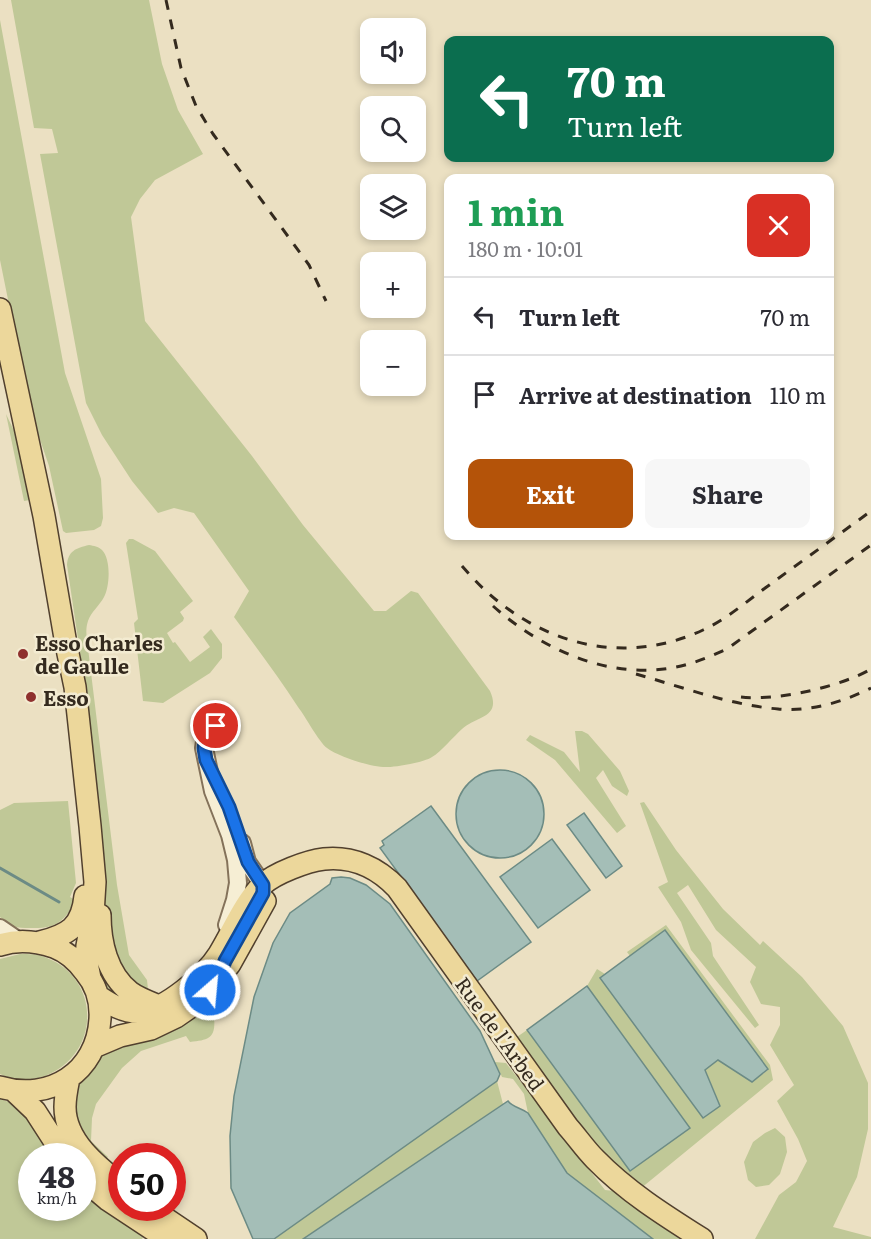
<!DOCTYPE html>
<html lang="en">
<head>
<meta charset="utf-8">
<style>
	:root { --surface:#fff; --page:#f7f7f7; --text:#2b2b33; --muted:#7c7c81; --line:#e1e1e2; --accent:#b45309 }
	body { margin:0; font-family:Literata,serif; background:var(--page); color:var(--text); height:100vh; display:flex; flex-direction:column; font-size:22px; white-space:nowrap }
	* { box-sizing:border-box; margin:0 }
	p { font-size:20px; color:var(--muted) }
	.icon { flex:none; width:33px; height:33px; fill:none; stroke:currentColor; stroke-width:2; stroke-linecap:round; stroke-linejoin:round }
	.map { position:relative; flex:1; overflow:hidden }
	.sheet { position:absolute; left:444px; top:174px; width:390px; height:366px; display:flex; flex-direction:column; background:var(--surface); border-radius:12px; box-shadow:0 3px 9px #0003 }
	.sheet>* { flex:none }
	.hud { position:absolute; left:444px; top:36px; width:390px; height:126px; border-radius:12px; box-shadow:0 3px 9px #0003; background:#0b6e4f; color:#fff; overflow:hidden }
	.tools { position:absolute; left:360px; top:18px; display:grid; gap:12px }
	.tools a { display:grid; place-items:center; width:66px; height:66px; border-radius:12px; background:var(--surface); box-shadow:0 3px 9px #0003; font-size:30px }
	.speed { position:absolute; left:18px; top:1143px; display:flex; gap:12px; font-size:30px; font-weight:700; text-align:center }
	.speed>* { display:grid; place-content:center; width:78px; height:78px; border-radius:50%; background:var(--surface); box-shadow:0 3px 9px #0003; line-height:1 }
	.speed small { font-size:15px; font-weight:400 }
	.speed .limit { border:9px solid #d22; background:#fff; color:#111 }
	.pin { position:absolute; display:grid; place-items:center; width:51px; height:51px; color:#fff; margin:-26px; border:3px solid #fff; border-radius:50%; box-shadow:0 2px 6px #0007 }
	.me { position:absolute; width:66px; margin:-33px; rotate:27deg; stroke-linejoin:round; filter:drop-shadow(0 0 4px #0008) }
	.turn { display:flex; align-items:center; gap:21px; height:126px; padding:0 24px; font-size:27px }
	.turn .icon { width:78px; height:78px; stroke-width:2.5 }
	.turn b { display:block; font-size:42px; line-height:51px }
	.round { display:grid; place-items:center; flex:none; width:63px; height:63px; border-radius:12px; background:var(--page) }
	.head { display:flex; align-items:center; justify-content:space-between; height:102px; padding:0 24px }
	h1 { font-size:36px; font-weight:700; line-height:45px; color:#1e9e55 }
	.action { display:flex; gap:12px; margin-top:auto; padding:12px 24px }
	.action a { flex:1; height:69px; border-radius:12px; background:var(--accent); color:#fff; font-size:24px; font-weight:700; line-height:69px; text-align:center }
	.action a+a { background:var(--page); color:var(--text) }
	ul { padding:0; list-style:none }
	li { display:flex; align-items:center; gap:18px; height:78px; padding:0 24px; border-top:2px solid var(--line) }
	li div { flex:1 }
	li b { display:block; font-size:22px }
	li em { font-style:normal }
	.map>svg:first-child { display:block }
</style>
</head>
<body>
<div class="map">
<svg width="871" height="1239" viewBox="0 0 871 1239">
	<rect width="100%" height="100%" fill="#ebe0c2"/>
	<path fill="#c0c897" d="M 11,0 L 149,0 L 162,64 L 178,110 L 203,154 L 155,180 L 140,199 L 131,217 L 145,321 L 252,456 L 303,525 L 374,611 L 386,611 L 411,591 L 418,593 L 490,691 C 502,718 476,716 462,729 C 454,736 441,752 432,757 C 425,762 397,767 388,767 C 373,768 339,757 327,748 C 319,742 305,716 298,707 C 278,676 256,647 234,617 L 249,591 L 194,513 L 174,508 L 158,513 L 132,481 L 102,435 L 86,403 L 40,154 L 58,153 L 52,129 L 34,128 Z
		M 0,20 L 65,373 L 101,479 L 103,518 L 101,526 L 94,530 L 66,533 L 63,531 L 49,466 L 31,413 L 0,260 Z
		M 6,414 L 16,435 L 30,500 L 24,501 Z
		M 129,539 L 133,539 L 155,551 L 193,601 L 180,612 L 184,618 L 183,621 L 167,633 L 173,643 L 175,642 L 190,662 L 210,647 L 203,637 L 211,629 L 222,644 L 222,658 L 210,673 L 163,703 L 143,701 L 134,623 L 138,619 L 126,543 Z
		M 89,545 C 94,546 98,546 102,550 C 111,559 110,586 104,597 C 100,605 91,612 88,621 C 86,627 86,633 87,640 L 117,885 L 129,955 L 147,980 L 148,989 L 143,999 L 116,997 L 106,986 L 95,970 L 99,854 L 98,796 L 85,686 L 67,565 C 68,551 76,548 89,545 Z
		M 575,731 L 582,731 L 588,734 L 620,771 L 629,791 L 627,796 L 612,786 L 603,770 L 596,778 L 626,826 L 617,833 L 555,760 L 526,740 L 530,735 L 564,752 L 580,772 Z
		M 68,801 L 76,883 L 70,897 L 75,900 C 65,923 54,929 30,928 C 16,928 11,927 0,917 L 0,810 L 14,803 Z
		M 644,802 L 676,850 L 723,909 L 760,945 L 763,941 L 802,977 L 843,1026 L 868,1083 L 868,1129 L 857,1177 L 833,1227 L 871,1237 L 871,1239 L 755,1239 L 779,1195 L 796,1182 L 807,1161 L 798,1139 L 777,1101 L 794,1085 L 770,1045 L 780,1025 L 780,1007 L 761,1004 L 750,982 L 756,967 L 716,930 L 688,885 L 677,893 L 711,943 L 713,956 L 759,1025 L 755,1028 L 691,950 L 681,922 L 658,887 L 668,882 L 640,803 Z
		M 666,925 L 770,1065 L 773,1080 L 640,1189 L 600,1154 L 514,1039 L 527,1030 L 630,1171 L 690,1128 L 587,986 L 597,969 L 605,974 L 600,978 L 703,1118 L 720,1105 L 705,1069 L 718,1060 L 752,1082 L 768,1070 L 666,931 L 630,956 L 627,952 Z
		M 20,954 C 29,954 39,954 47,958 C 102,980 100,1055 45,1076 C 31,1081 14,1081 0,1074 L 0,959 Z
		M 203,1009 L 214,1016 C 216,1038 210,1040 190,1042 L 186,1036 L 141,1051 L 122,1068 L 96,1104 L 92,1118 L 91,1141 L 108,1157 L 104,1161 L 88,1145 L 75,1116 L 75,1097 L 78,1087 L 103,1051 Z
		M 495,1062 L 506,1063 L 605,1190 L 614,1191 L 658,1224 L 682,1239 L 653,1239 L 567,1173 L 528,1113 L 524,1094 L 513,1079 L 502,1077 Z
		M 497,1081 L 503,1104 L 303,1239 L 274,1239 Z
		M 0,1099 L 21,1106 L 56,1156 L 32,1156 L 32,1208 L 82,1208 L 83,1186 L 146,1232 L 142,1239 L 0,1239 Z
		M 775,1128 L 785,1137 L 787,1152 L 780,1174 L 769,1185 L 756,1187 L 748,1180 L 744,1162 L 753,1142 L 765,1133 Z"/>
	<path fill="#a4beb7" stroke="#6c8b85" stroke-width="1.5" d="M456 814a44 44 0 1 1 88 0a44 44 0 1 1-88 0Z
		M 431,806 L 531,942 L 477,981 L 380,848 L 384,845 L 382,841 Z
		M 584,813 L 622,866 L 606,878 L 567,825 Z
		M 552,839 L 590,890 L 538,928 L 500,877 Z
		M 341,877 L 350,878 L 366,885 L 390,904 L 480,1031 L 500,1074 L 497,1081 L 274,1239 L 253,1239 L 231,1188 L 230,1136 L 234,1096 L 254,997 L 273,943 L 290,913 L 330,884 L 332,878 Z
		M 665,930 L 768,1069 L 752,1082 L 718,1060 L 705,1070 L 720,1106 L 703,1118 L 600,978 Z
		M 587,986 L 690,1128 L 630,1171 L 527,1030 Z
		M 508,1101 C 512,1107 521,1108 528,1113 L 567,1173 L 653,1239 L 303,1239 Z"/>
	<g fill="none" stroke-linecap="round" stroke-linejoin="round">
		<path stroke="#6c8b85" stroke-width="3" d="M 0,868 L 59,902"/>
		<g stroke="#84725a" stroke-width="20">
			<path id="minor" d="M 216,726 L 206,736 L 204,748 L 213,791 L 230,835 L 236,860 L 238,883 L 235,900 L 227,925
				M 242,843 L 247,862 L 263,885 L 263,893 L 262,895
				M 0,928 L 19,941"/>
		</g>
		<g stroke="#51402e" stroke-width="24">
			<path id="major" d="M 0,309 L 44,516 L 66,644 L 75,687 L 90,826 L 95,882 L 93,914 L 87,946 L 86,958 L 90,978
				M 100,915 C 100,942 107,974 130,992 C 138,998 149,1002 159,1006
				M 40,942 C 68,935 82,927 85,896
				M 0,945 C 18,939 36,941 54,947 C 67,952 77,961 85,972 C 96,985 101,1002 100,1019 C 97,1072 50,1102 0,1087
				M 98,996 C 110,1004 124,1013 140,1012 C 165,1010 206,975 219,954 C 233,931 243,905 262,885 C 275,873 307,861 324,859 C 353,856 378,868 397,888 L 568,1127 C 577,1137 585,1149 595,1159 C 626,1191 664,1215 702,1239
				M 94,1047 L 120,1036 L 151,1029 L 176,1017 L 202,999 L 230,964 L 265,901
				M 69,1078 C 67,1088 65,1097 65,1107 C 65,1141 97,1166 122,1186
				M 14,1091 L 35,1111 L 64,1156
				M 82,1178 L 108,1200 L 167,1239
				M 150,1208 L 196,1239"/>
		</g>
		<use href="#minor" stroke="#f6eed4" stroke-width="16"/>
		<use href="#major" stroke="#ecd79b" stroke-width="21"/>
		<path stroke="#342a1e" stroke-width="3" stroke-dasharray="10 10" stroke-linecap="butt" d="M 166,0 L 181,68 L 196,106 L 213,134 L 309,265 L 326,301
			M 462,566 C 470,575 478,584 487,592 C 548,647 628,665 703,630 C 727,619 747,601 768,586 C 802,561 837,536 871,511
			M 493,606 C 540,648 606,679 671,668 C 691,665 709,657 727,649 L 871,545
			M 636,674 C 682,687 730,705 778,709 C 810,712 843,702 871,688
			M 741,697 C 777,701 840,687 871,669"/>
	</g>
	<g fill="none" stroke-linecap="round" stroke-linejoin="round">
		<g stroke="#114b97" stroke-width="15">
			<path id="route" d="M 210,990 L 218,980 L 225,961 L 263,893 L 263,885 L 248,862 L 229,807 L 206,760 L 204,748 L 206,735 L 216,726"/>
		</g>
		<use href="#route" stroke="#1a73e8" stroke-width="10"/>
	</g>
	<g fill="#8f312e" stroke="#f3ebd1" stroke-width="2">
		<circle cx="23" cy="654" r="6"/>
		<circle cx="31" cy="697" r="6"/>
	</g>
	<g text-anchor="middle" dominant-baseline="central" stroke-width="5" stroke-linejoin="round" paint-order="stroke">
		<g font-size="20" font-weight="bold" fill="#342a1e" stroke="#f3ebd1" text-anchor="start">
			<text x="35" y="642">Esso Charles<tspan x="35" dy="23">de Gaulle</tspan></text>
			<text x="43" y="697">Esso</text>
		</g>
		<g font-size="20" fill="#342a1e" stroke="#f3ebd1">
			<text transform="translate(501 1033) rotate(54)">Rue de l'Arbed</text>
		</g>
	</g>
</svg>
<div class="tools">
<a><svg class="icon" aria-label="sound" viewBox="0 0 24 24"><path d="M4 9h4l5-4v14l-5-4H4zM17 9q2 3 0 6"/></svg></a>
<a><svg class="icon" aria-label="search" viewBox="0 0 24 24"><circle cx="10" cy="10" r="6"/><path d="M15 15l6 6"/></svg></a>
<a><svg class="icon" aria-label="layers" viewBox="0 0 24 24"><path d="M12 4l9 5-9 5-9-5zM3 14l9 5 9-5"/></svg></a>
<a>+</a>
<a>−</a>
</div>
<div class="speed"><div>48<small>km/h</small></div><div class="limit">50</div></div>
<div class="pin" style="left:216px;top:726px;background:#d93025"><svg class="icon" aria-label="arrive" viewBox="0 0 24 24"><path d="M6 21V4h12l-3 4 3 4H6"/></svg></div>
<svg class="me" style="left:210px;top:990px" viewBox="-20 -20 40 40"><circle r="17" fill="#1a73e8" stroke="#fff" stroke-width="3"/><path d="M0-11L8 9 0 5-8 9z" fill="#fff"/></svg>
<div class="hud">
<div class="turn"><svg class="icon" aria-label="left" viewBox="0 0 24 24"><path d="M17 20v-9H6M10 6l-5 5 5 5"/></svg><div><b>70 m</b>Turn left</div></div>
</div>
<section class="sheet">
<div class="head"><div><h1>1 min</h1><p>180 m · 10:01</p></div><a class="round" style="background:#d93025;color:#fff"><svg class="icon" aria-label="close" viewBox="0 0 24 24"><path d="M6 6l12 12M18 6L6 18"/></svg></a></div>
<ul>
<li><svg class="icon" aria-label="left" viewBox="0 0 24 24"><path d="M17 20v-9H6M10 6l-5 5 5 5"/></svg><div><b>Turn left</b></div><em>70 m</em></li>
<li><svg class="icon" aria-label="arrive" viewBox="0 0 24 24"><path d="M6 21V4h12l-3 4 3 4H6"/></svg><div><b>Arrive at destination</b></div><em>110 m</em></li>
</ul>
<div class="action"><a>Exit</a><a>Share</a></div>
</section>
</div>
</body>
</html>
